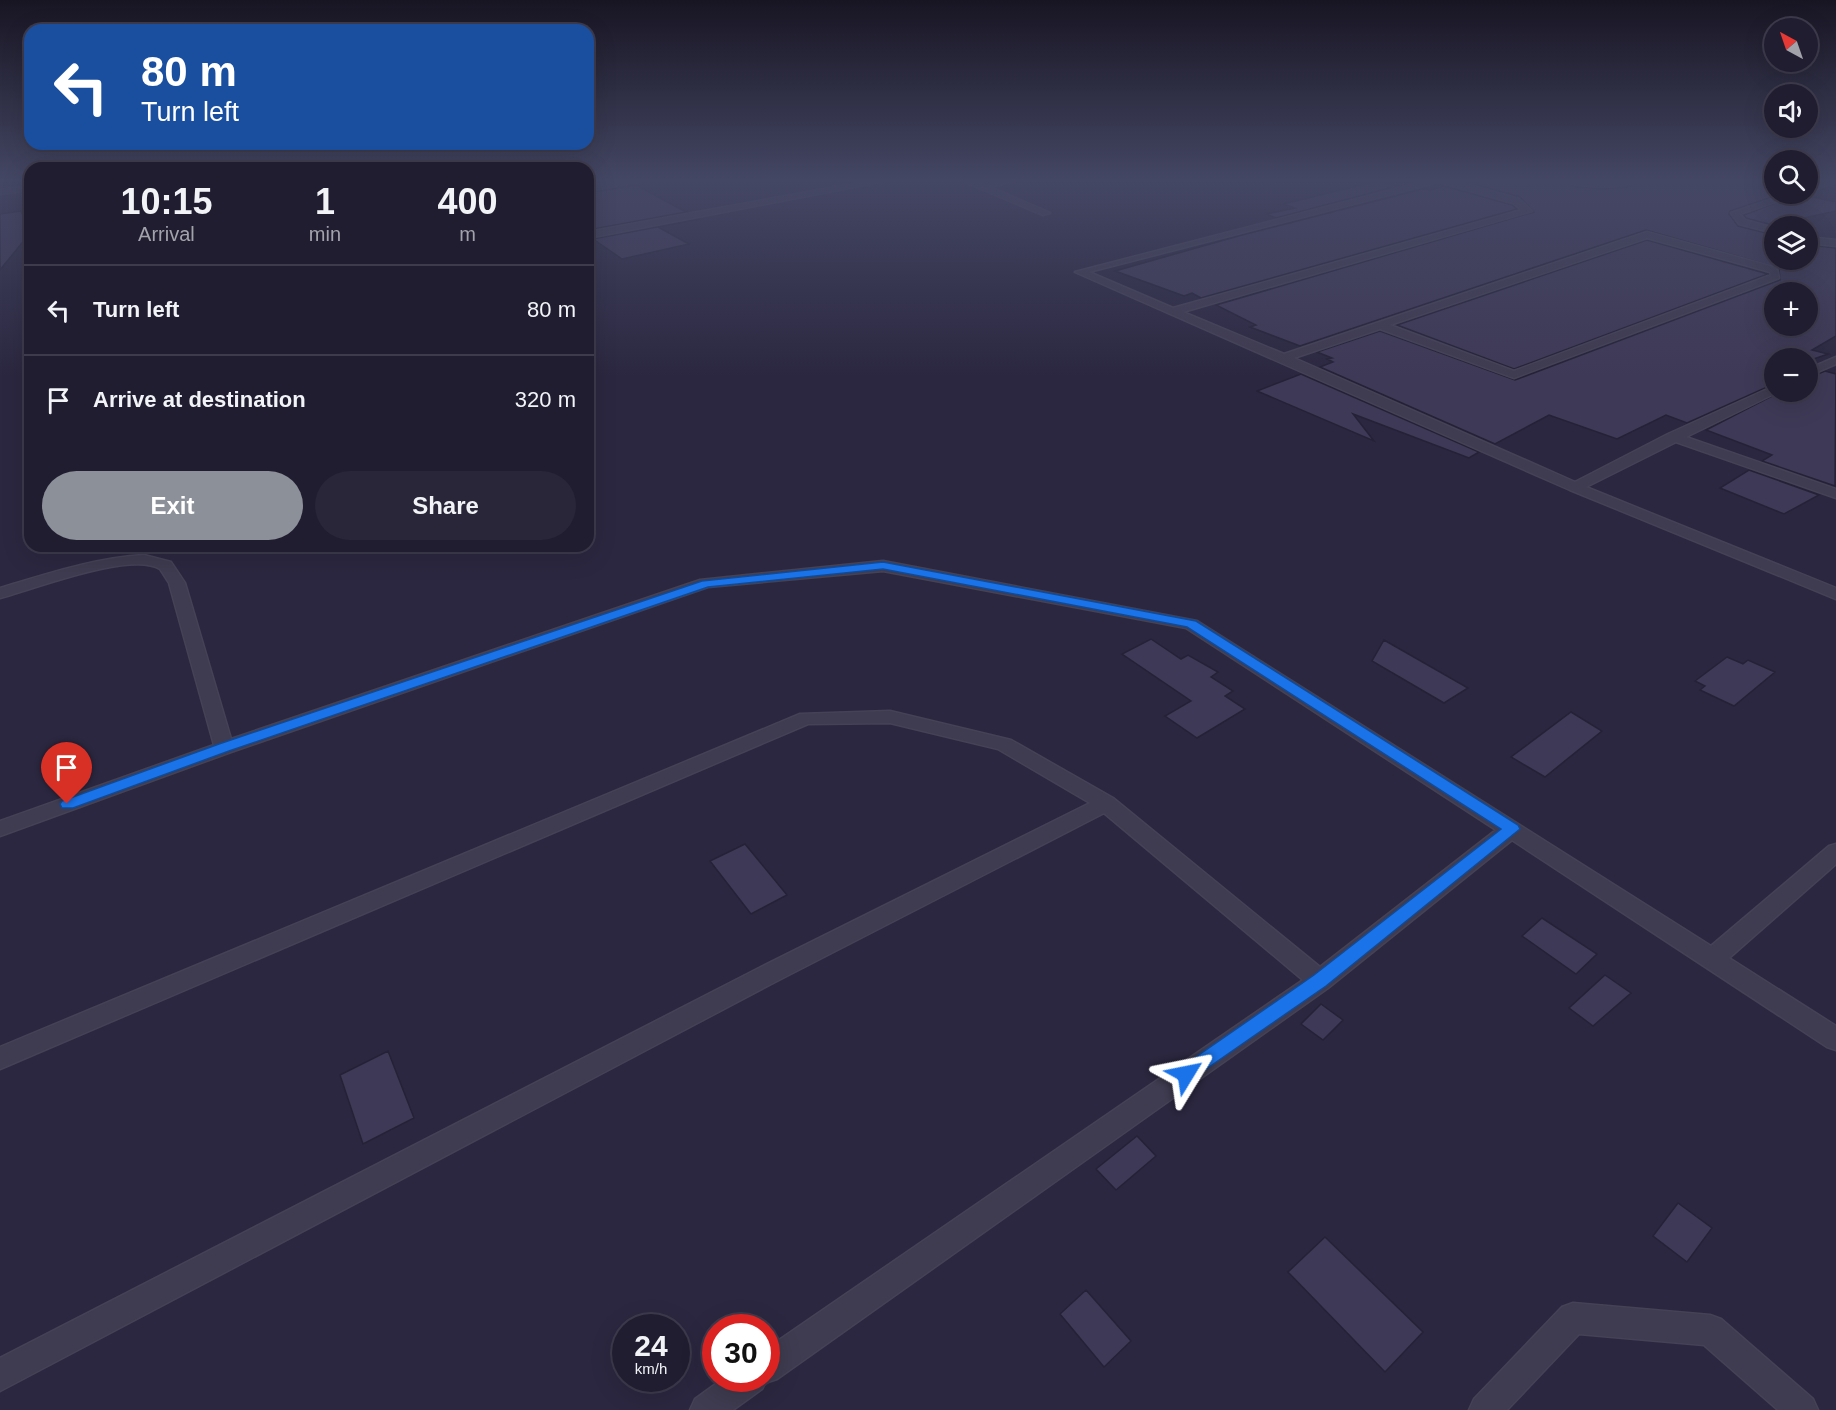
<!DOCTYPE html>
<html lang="en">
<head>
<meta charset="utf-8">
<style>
	:root { --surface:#201d30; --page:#282638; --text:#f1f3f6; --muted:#a2a2ab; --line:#3d3b4c; --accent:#8c9099 }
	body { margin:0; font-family:Helvetica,sans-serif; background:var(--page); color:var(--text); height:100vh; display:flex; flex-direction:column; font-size:22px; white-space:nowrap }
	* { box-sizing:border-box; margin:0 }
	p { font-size:20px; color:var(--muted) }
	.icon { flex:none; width:33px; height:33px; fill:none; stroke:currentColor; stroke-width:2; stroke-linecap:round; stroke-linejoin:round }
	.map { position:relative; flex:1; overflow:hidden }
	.panel { position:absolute; left:24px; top:162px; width:570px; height:390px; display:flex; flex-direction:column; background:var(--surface); border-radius:18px; box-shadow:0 6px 24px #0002,0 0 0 2px var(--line) }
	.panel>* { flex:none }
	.hud { position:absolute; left:24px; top:24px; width:570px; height:126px; border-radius:18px; box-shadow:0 6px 24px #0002,0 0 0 2px var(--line); background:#1a4fa0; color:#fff; overflow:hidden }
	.needle { width:39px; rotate:320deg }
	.fabs { position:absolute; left:1764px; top:18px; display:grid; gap:12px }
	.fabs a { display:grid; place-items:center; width:54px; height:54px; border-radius:50%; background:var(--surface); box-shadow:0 6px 24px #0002,0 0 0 2px var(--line); font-size:30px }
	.speed { position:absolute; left:612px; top:1314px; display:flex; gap:12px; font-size:30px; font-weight:700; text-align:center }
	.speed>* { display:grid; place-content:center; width:78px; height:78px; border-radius:50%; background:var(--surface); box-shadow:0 6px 24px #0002,0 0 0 2px var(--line); line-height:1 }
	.speed small { font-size:15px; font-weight:400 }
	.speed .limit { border:9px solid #d22; background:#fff; color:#111 }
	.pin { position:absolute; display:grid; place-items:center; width:51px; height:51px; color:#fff; margin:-62px -26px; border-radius:50% 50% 50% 0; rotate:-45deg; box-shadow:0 0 6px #0007 }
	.pin .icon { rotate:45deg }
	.me { position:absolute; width:66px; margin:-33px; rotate:55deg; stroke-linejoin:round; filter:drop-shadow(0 0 4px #0008) }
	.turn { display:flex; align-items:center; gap:21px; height:126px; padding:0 18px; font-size:27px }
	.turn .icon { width:78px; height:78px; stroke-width:2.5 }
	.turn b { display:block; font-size:42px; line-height:51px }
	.eta { display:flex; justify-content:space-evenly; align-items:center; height:102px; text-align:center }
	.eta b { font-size:36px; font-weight:700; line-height:42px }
	.primary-button { display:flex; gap:12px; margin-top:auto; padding:12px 18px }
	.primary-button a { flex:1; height:69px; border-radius:36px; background:var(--accent); color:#fff; font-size:24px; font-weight:700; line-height:69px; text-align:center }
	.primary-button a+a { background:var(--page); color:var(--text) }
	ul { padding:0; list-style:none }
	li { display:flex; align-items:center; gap:18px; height:90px; padding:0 18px; border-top:2px solid var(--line) }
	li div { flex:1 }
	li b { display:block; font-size:22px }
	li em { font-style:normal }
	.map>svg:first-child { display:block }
</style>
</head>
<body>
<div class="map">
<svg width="1836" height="1410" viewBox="0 0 1836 1410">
	<rect width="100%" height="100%" fill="#2b2740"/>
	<path fill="#3e3956" stroke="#252237" stroke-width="1.5" fill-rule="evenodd" d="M 1490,179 L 1558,179 L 1577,187 L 1602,189 L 1627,187 L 1646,179 L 1774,179 L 1774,194 L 1781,194 L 1730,211 L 1729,214 L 1738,226 L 1774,235 L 1774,260 L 1808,260 L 1808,245 L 1836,248 L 1836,336 L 1812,350 L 1828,354 L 1808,361 L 1808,358 L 1774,358 L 1774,384 L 1687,423 L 1666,415 L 1617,439 L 1549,415 L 1495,444 L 1320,367 L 1333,362 L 1327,359 L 1332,358 L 1317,352 L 1380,331 L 1515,380 L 1780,280 L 1779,268 L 1646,230 L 1300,346 L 1250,327 L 1256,325 L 1216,305 L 1534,212 L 1520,197 L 1474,184 ZM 1774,292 L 1808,292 L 1808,326 L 1774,326 Z
		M 1378,181 L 1397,186 L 1276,218 L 1266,214 L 1295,208 L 1283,204 Z
		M 636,185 L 686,212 L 588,230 L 588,193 Z
		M 1444,186 L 1512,205 L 1517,209 L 1201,298 L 1192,293 L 1184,296 L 1115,271 L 1242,235 L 1415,191 L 1424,189 L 1431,190 Z
		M 1800,194 L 1836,202 L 1836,211 L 1772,225 L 1746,218 L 1744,215 Z
		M 21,211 L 30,233 L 0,270 L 0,214 Z
		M 700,219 L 658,227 L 689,244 L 622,259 L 593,239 Z
		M 1647,240 L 1768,274 L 1514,369 L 1397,325 Z
		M 1825,371 L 1836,374 L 1835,486 L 1762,461 L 1772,455 L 1706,430 L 1780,392 L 1808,392 L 1808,378 Z
		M 1301,374 L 1479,452 L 1469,458 L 1353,414 L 1374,441 L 1257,391 Z
		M 1749,470 L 1819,495 L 1784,514 L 1720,488 Z
		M 1151,639 L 1181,659 L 1188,655 L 1218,672 L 1211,677 L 1233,691 L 1225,696 L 1245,709 L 1197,738 L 1165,716 L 1191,701 L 1122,654 Z
		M 1384,640 L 1468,688 L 1444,703 L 1372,661 Z
		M 1727,657 L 1743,664 L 1748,660 L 1775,672 L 1734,706 L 1700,690 L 1705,686 L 1695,681 Z
		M 1571,712 L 1602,731 L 1545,777 L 1511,757 Z
		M 745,844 L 787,895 L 751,914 L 710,861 Z
		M 1542,918 L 1597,954 L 1576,974 L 1522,936 Z
		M 1605,975 L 1631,993 L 1593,1026 L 1569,1008 Z
		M 1321,1004 L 1343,1020 L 1323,1040 L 1301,1024 Z
		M 388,1051 L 414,1118 L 363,1144 L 340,1075 Z
		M 1137,1136 L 1156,1156 L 1116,1190 L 1096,1169 Z
		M 1678,1203 L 1712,1228 L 1687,1262 L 1653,1236 Z
		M 1325,1237 L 1423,1332 L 1385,1372 L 1288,1272 Z
		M 1086,1290 L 1131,1341 L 1104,1367 L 1060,1314 Z"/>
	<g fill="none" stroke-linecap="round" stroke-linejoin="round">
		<g stroke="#454256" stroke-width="3">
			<path id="minor" d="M 633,179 L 651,179 L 588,191 L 588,187 Z
				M 879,179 L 896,179 L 588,238 L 588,232 Z
				M 958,179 C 967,179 974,184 983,184 C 994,185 1010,179 1023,179 L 990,187 L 1050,213 L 1043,215 Z
				M 1434,179 L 1447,179 L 1519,199 L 1532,211 L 1183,312 L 1284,354 L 1647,232 L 1777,268 L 1779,278 L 1514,378 L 1380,329 L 1294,358 L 1575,482 L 1668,434 L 1774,386 L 1774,392 L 1778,392 L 1686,437 L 1836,489 L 1836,498 L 1676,442 L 1586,487 L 1836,588 L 1836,599 L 1570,490 L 1075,272 ZM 1439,182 L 1513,203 L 1522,210 L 1173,308 L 1089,272 ZM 1647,238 L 1770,272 L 1771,275 L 1514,371 L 1390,325 Z
				M 1560,179 L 1602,182 L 1644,179 C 1627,189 1577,189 1560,179 Z
				M 1831,179 L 1836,179 L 1836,183 L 1808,191 L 1808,187 Z
				M 30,186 L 30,190 L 0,194 L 0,190 Z
				M 1787,194 L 1798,194 L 1740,214 L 1745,220 L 1774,228 L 1774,233 L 1739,224 L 1731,213 Z
				M 1808,237 L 1836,240 L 1836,246 L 1808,243 Z
				M 1836,357 L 1836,364 L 1808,376 L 1808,369 Z
				M 144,555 L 171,562 L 185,583 L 231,739 L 700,580 L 883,561 L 1197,621 L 1711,946 L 1829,846 L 1836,844 L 1836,864 L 1729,958 L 1836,1026 L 1836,1050 L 1827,1047 L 1512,840 L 1328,988 L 777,1379 L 765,1383 L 762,1389 L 733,1410 L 690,1410 L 695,1399 L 724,1378 L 766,1378 L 766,1349 L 1303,980 L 1104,813 L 775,982 L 0,1391 L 0,1358 L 759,968 L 1090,803 L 998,749 L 890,723 L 808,724 L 0,1069 L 0,1047 L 800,714 L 890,711 L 1011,740 L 1113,798 L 1320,967 L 1496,830 L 1186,628 L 883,571 L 708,587 L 231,752 L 0,836 L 0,821 L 214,745 L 169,583 L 160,569 C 131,551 34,589 0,598 L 0,588 C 47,574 94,558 144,555 Z
				M 1573,1303 L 1710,1315 L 1721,1319 L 1813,1399 L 1818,1410 L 1778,1410 L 1704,1345 L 1579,1334 L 1507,1410 L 1469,1410 L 1474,1399 L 1562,1307 Z"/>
		</g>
		<use href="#minor" fill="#3f3b50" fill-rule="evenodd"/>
	</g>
	<linearGradient id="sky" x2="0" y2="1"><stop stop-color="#181523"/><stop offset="0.48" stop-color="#444764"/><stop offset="1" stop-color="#444764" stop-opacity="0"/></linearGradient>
	<rect width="1836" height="376" fill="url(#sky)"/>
	<path fill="#1a73e8" stroke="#114b97" stroke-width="1.5" d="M 883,562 L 1196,621 L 1518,825 L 1520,829 L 1326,986 L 1186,1083 L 1180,1080 L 1177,1074 L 1180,1068 L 1314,975 L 1501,829 L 1187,627 L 883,569 L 708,587 L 229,751 L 73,808 L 62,808 L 60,804 L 62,801 L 219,744 L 702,581 Z"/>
</svg>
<div class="fabs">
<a><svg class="needle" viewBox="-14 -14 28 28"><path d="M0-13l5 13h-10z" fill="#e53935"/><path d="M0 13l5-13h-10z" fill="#a2a2ab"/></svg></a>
<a><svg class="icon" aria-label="sound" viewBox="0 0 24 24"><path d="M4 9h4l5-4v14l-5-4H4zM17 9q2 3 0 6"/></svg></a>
<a><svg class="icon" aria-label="search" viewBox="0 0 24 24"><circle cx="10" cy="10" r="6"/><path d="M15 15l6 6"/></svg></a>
<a><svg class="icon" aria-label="layers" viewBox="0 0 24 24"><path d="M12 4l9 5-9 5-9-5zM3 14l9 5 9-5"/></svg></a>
<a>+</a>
<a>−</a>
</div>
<div class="speed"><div>24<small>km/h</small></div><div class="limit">30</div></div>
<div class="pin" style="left:67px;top:804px;background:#d93025"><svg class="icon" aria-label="arrive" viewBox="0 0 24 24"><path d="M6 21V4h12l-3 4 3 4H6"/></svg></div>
<svg class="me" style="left:1186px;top:1074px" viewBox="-20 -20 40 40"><path d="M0-17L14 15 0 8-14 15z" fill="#1a73e8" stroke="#fff" stroke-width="4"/></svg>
<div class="hud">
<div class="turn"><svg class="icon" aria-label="left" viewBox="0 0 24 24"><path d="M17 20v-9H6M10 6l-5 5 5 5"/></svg><div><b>80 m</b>Turn left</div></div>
</div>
<section class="panel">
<div class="eta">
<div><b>10:15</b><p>Arrival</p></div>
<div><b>1</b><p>min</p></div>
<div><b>400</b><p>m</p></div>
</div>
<ul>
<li><svg class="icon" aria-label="left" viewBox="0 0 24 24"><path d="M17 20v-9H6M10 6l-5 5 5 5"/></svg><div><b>Turn left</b></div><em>80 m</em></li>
<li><svg class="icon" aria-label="arrive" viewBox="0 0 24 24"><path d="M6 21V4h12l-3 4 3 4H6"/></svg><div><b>Arrive at destination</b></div><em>320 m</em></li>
</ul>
<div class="primary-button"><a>Exit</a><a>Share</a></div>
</section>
</div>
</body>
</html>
